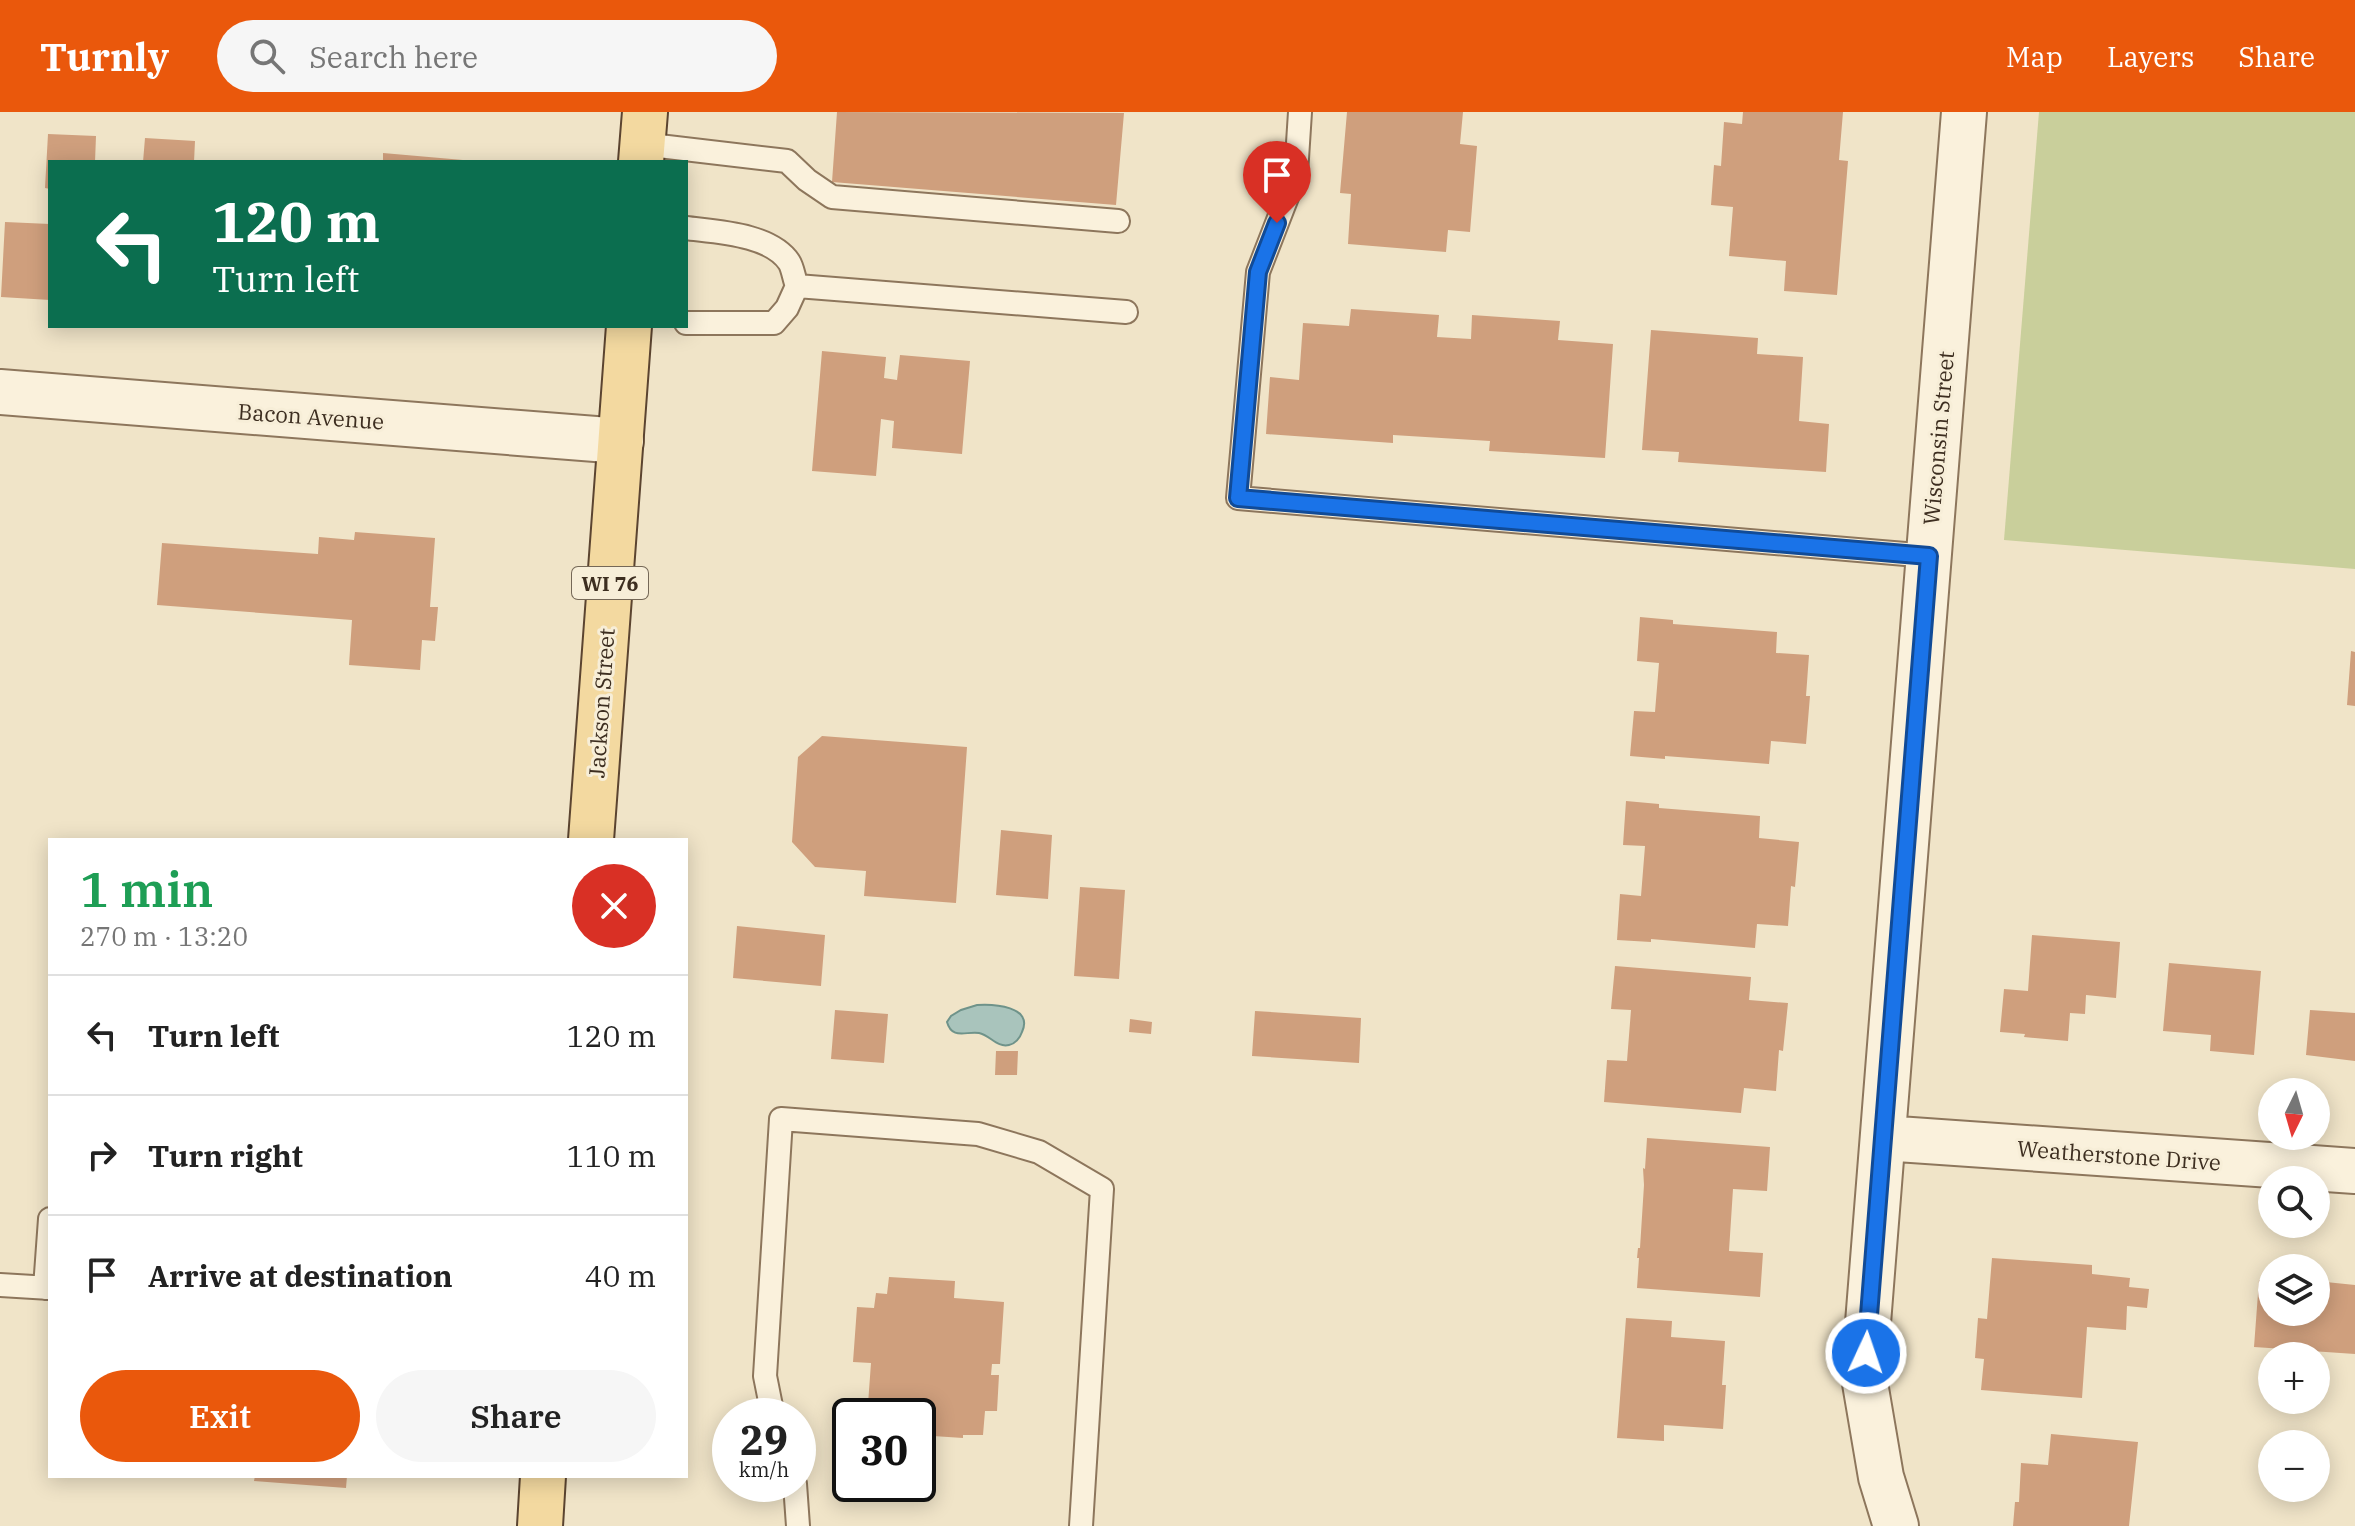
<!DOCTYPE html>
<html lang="en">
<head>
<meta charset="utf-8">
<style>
	:root { --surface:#fff; --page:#f6f6f6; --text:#222; --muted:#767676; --line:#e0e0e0; --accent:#ea580c }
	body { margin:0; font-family:"IBM Plex Serif",serif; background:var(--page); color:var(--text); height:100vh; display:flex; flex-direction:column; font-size:30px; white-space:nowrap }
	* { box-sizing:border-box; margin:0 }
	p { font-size:26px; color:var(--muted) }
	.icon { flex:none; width:44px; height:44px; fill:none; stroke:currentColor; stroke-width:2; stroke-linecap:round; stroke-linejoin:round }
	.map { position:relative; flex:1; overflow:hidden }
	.drawer { position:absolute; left:48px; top:726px; width:640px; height:640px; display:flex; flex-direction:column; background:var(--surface); border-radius:0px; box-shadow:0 4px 20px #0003 }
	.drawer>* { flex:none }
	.hud { position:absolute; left:48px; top:48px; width:640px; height:168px; border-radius:0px; box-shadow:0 4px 20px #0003; background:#0b6e4f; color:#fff; overflow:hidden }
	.needle { width:52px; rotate:185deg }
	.controls { position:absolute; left:2258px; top:966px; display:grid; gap:16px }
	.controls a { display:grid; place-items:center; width:72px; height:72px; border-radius:50%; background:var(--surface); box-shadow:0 4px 20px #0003; font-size:40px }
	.speed { position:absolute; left:712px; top:1286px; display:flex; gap:16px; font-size:40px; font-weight:700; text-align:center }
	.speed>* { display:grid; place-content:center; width:104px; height:104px; border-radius:50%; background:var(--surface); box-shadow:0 4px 20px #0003; line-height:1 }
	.speed small { font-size:20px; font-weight:400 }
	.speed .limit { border:4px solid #111; border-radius:12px; background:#fff; color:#111 }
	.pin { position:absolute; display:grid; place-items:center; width:68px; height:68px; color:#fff; margin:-82px -34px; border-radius:50% 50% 50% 0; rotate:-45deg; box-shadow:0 0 8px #0007 }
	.pin .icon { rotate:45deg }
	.me { position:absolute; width:88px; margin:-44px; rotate:3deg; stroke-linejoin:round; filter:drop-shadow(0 0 6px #0008) }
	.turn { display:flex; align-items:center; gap:28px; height:168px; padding:0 32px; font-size:36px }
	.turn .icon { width:104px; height:104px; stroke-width:2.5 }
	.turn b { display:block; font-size:56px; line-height:68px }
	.round { display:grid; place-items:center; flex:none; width:84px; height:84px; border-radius:42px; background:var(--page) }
	.headline { display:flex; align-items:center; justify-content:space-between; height:136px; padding:0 32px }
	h1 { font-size:48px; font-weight:600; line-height:60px; color:#1e9e55 }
	.cta { display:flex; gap:16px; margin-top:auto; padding:16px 32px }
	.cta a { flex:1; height:92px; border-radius:48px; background:var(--accent); color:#fff; font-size:32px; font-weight:600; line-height:92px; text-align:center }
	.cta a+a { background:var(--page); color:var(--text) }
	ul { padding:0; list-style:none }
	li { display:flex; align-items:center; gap:24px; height:120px; padding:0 32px; border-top:2px solid var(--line) }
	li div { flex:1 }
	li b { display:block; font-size:30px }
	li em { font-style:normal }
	header { display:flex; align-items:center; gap:48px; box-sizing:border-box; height:112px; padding:0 40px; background:var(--accent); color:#fff }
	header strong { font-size:38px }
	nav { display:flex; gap:44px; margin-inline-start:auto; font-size:28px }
	.search { width:560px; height:72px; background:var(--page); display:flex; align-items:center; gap:20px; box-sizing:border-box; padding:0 28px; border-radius:44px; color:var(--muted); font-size:30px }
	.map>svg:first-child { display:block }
</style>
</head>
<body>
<header>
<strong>Turnly</strong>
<div class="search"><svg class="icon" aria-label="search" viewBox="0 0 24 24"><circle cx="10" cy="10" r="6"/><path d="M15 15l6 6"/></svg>Search here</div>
<nav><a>Map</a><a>Layers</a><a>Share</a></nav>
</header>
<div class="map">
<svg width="2355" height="1414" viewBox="0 0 2355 1414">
	<rect width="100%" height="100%" fill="#f0e4c8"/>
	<path fill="#c9cf9b" d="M 2039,0 L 2355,0 L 2355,457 L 2004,428 Z"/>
	<path fill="#a9c4bc" stroke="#6f938a" stroke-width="2" d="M 977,893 C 993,892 1034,894 1022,920 C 1020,926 1015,932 1009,933 C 997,936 990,923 979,921 C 966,919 952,928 947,910 L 951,904 L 961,898 Z"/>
	<path fill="#cf9f7d" d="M 837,0 L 1124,1 L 1116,93 L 832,70 Z
		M 1347,0 L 1463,0 L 1460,32 L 1477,34 L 1470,120 L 1448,118 L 1446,140 L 1348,132 L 1351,82 L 1340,81 Z
		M 1743,0 L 1843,0 L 1839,48 L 1848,49 L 1837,183 L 1784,179 L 1786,149 L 1729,144 L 1733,95 L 1711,93 L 1714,53 L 1721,54 L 1724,10 L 1742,12 Z
		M 48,22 L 96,24 L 95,50 L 50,50 L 50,77 L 45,76 Z
		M 145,26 L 195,29 L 194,50 L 143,50 Z
		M 383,41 L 463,48 L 463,50 L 383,50 Z
		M 5,110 L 50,112 L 50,188 L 1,185 Z
		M 1351,197 L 1439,203 L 1437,225 L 1471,227 L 1472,203 L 1560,209 L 1558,228 L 1613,232 L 1605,346 L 1489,339 L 1490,329 L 1393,323 L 1393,331 L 1266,322 L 1270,265 L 1299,268 L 1303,211 L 1349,214 Z
		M 1651,218 L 1758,226 L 1757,242 L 1803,245 L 1799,309 L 1829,312 L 1826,360 L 1678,350 L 1679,340 L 1642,338 Z
		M 822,239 L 886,245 L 884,266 L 897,268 L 900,243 L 970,249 L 962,342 L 892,336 L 894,309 L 881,307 L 876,364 L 812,359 Z
		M 355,420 L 435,426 L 430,495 L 438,495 L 435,529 L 422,528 L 420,558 L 349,553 L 352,508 L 157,493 L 162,431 L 318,442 L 319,425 L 354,428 Z
		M 1640,505 L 1673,508 L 1673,512 L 1777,520 L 1776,541 L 1809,543 L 1806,584 L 1810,584 L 1806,632 L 1771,629 L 1769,652 L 1665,644 L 1665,647 L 1630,644 L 1634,599 L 1655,600 L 1659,551 L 1637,549 Z
		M 2351,539 L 2355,540 L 2355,594 L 2347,593 Z
		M 822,624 L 967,635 L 956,791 L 864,784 L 866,759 L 815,755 L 792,730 L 798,645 Z
		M 1626,689 L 1659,692 L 1659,696 L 1760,704 L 1759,726 L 1799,730 L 1795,775 L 1791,774 L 1788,814 L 1757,812 L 1755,836 L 1651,827 L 1651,830 L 1617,828 L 1620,782 L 1641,784 L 1645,734 L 1623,733 Z
		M 1001,718 L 1052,723 L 1048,787 L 996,783 Z
		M 1080,775 L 1125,778 L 1119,867 L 1074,864 Z
		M 737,814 L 825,823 L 821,874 L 733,866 Z
		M 2032,823 L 2120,830 L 2116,886 L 2086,883 L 2085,902 L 2070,901 L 2068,929 L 2024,925 L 2025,922 L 2000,920 L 2004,877 L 2028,879 Z
		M 2169,851 L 2261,859 L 2254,943 L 2210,939 L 2211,923 L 2163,919 Z
		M 1615,854 L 1751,865 L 1749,888 L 1788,891 L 1783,939 L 1779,938 L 1776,979 L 1744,976 L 1741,1001 L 1604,990 L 1607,948 L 1627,949 L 1631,898 L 1611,897 Z
		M 835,898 L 888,902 L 884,951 L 831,947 Z
		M 2310,898 L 2355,901 L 2355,949 L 2306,943 Z
		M 1255,899 L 1361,906 L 1359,951 L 1252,944 Z
		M 1130,907 L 1152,910 L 1151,922 L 1129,920 Z
		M 996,939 L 1018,939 L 1017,963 L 995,963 Z
		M 1647,1026 L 1770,1035 L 1767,1079 L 1733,1077 L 1729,1139 L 1763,1141 L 1760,1185 L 1637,1176 L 1639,1146 L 1637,1146 L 1638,1136 L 1640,1136 L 1644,1073 L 1643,1056 L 1645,1057 Z
		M 1992,1146 L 2092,1153 L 2092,1162 L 2130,1166 L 2129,1175 L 2149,1177 L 2147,1196 L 2127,1194 L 2126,1218 L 2087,1215 L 2082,1286 L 1981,1278 L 1984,1247 L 1975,1246 L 1978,1206 L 1987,1207 Z
		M 889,1165 L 955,1169 L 954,1186 L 1004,1190 L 1000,1252 L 992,1252 L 991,1263 L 999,1263 L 997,1299 L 985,1299 L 983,1323 L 963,1323 L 963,1326 L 918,1323 L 918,1304 L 882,1304 L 882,1293 L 868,1292 L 871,1251 L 853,1250 L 857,1195 L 874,1196 L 876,1181 L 887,1182 Z
		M 2259,1168 L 2272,1169 L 2272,1200 L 2316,1200 L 2316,1169 L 2355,1173 L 2355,1242 L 2254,1235 Z
		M 1626,1206 L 1672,1209 L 1671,1225 L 1725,1229 L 1722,1273 L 1726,1273 L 1723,1317 L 1664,1313 L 1664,1329 L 1617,1326 Z
		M 2051,1322 L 2138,1330 L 2129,1414 L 2013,1414 L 2015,1390 L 2019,1390 L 2021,1351 L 2048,1353 Z
		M 255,1364 L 347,1364 L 346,1376 L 254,1369 Z"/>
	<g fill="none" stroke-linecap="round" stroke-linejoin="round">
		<g stroke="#8d765c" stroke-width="26">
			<path id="lane" d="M 1300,0 L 1296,62 L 1258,160 L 1238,386 L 1929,444
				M 642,32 L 787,49 L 807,68 L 832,85 L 1118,109
				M 686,116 C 717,120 770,122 789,150 C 793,156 794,167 797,174 L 787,196 L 774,211 L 686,211
				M 797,174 L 1126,200
				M 0,1173 L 50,1176
				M 45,1176 L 50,1107
				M 773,1304 L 765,1264 L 781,1007 L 978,1022 L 1039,1040 L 1102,1077 L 1081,1414
				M 795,1372 L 798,1414"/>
		</g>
		<g stroke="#8d765c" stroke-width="48">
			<path id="street" d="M 0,280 L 621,329
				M 1883,1026 L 2355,1059
				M 1896,1414 L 1881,1365 L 1865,1271 L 1868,1211 L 1964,0"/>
		</g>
		<g stroke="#5b4430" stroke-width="48">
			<path id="primary" d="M 641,50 L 645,0
				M 591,728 L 629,214
				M 540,1414 L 543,1364"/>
		</g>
		<use href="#lane" stroke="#faf1dc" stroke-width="22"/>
		<use href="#street" stroke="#faf1dc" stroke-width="44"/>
		<use href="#primary" stroke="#f3d9a0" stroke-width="44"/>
	</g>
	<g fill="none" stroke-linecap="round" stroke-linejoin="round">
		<g stroke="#114b97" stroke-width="20">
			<path id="route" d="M 1277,111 L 1258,160 L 1238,386 L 1929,444 L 1866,1241"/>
		</g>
		<use href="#route" stroke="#1a73e8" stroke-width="14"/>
	</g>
	<g text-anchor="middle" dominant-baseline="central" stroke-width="6" stroke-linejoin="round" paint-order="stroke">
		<rect fill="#f7eed8" stroke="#756857" stroke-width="2" x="572" y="455" width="76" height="32" rx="6"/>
		<g font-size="20" font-weight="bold" fill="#3d2e20">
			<text x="610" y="471">WI 76</text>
		</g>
		<g font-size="22" fill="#3d2e20" stroke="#f7eed8">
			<text transform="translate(311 304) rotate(4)">Bacon Avenue</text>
			<text transform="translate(1938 326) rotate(-85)">Wisconsin Street</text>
			<text transform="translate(601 591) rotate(-86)">Jackson Street</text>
			<text transform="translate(2119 1043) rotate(4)">Weatherstone Drive</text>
		</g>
	</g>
</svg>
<div class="controls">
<a><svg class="needle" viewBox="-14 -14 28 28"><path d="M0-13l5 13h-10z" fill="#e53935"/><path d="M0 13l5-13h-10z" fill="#767676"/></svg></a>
<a><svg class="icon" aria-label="search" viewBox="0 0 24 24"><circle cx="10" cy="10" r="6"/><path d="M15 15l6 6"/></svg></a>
<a><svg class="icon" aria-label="layers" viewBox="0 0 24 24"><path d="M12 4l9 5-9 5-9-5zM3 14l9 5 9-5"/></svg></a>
<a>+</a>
<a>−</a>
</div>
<div class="speed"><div>29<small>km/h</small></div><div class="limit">30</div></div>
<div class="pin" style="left:1277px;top:111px;background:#d93025"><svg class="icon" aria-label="arrive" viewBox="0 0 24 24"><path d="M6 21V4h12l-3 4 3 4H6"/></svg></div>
<svg class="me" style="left:1866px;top:1241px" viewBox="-20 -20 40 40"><circle r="17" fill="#1a73e8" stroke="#fff" stroke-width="3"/><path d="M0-11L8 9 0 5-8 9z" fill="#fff"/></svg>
<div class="hud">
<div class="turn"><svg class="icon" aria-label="left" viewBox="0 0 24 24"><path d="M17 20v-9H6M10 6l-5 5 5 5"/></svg><div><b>120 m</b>Turn left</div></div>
</div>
<section class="drawer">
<div class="headline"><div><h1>1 min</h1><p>270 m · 13:20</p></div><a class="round" style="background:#d93025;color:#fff"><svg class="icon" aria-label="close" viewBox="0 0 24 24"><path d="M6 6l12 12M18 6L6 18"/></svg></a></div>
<ul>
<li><svg class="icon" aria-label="left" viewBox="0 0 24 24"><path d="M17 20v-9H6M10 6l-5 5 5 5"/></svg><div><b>Turn left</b></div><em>120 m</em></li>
<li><svg class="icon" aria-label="right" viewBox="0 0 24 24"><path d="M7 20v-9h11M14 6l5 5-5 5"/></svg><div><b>Turn right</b></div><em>110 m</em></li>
<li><svg class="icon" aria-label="arrive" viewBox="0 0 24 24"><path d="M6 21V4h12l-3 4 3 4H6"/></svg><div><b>Arrive at destination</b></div><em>40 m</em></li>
</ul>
<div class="cta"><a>Exit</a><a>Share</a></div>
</section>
</div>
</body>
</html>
